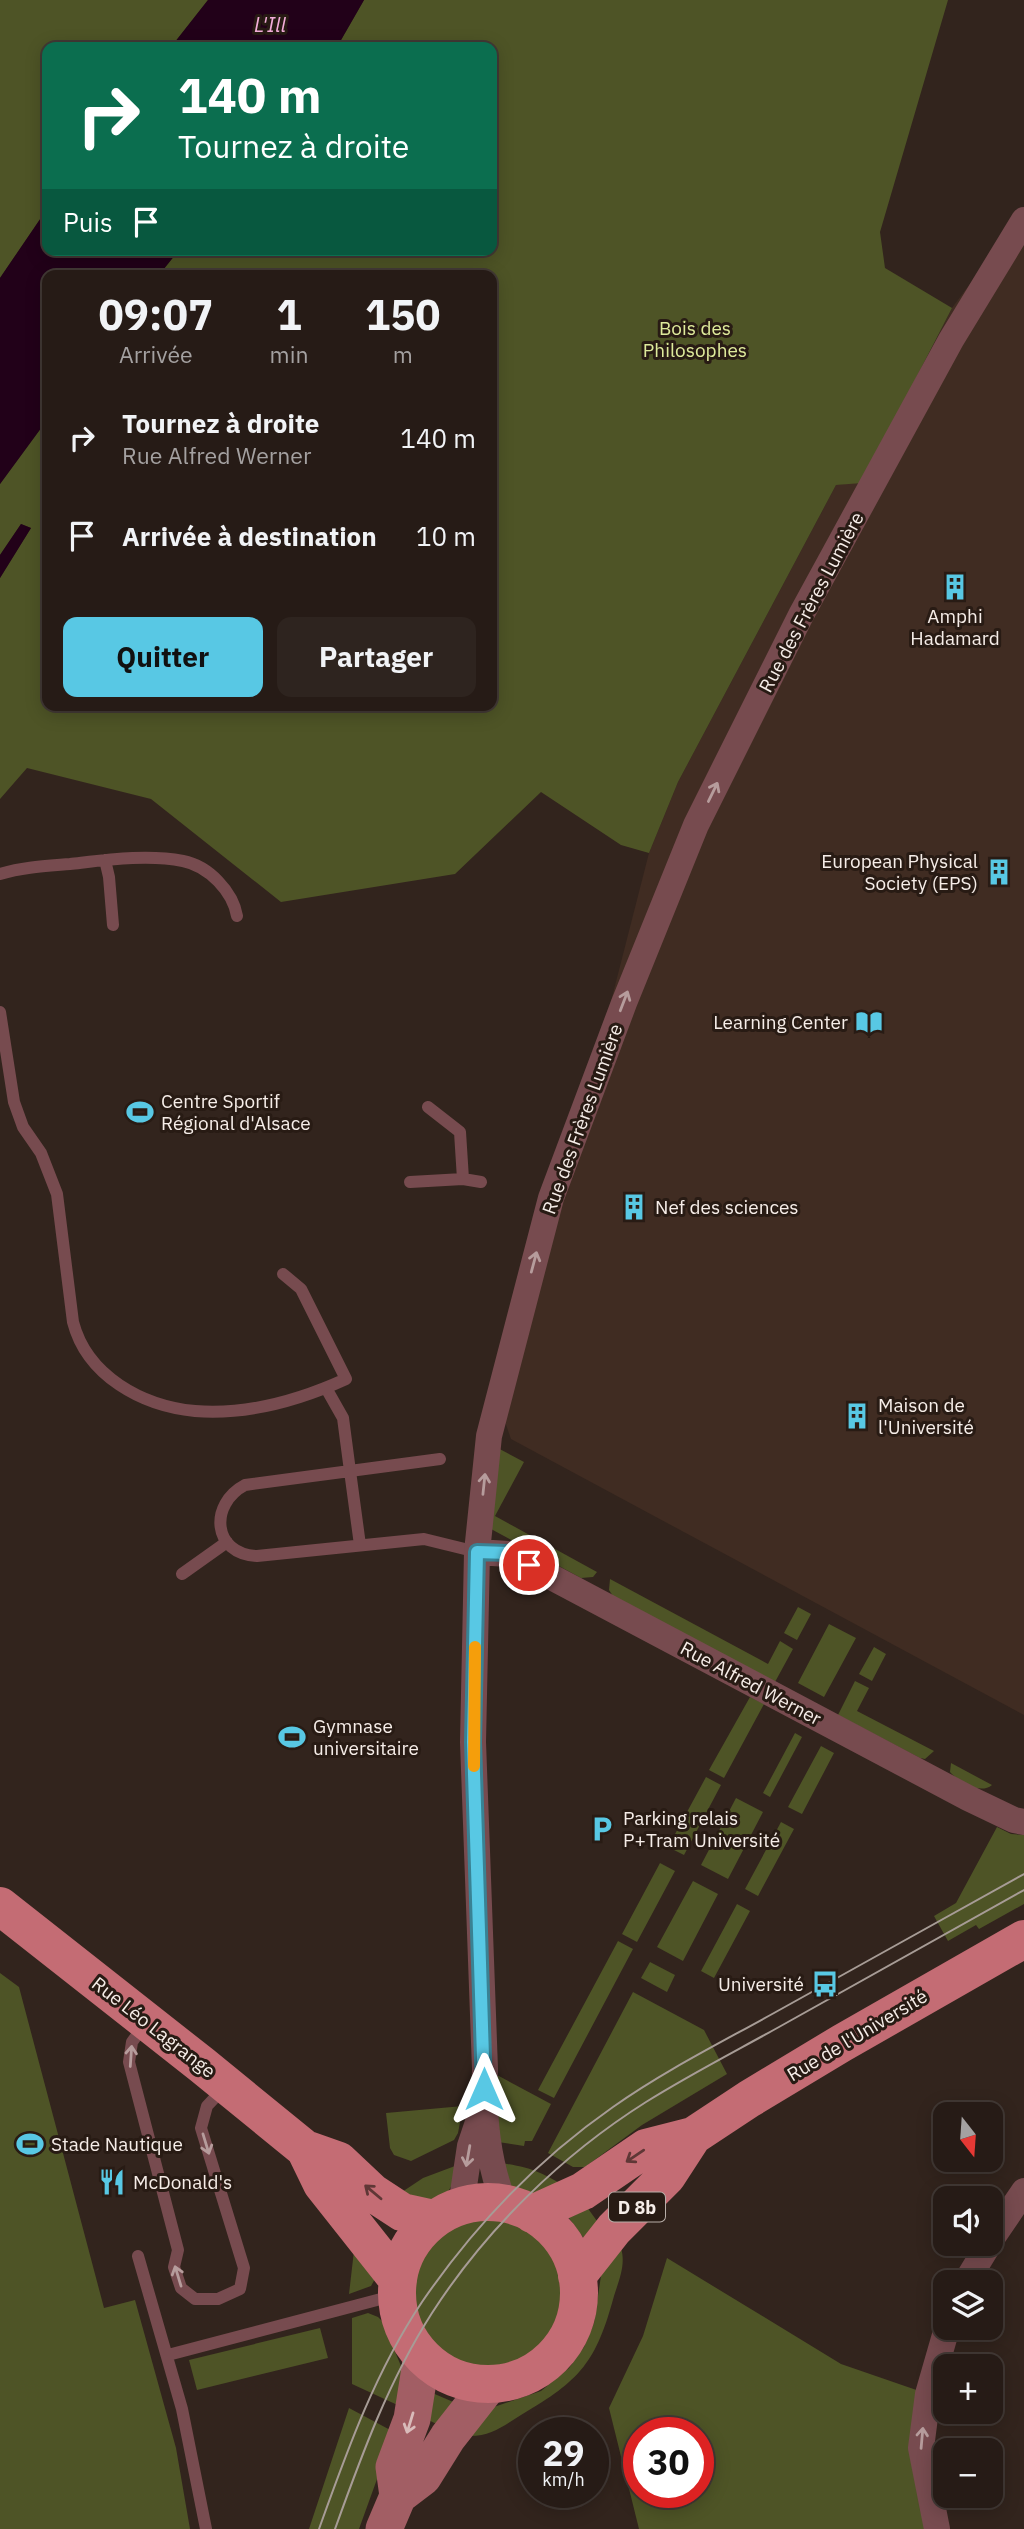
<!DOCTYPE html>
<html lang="fr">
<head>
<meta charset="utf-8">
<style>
	:root { --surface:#261b16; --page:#2e241f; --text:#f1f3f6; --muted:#a4a1a1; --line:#423935; --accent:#58c8e4 }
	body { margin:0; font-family:"IBM Plex Sans",sans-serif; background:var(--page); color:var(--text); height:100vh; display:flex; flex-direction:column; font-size:26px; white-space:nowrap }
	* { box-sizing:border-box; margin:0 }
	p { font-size:23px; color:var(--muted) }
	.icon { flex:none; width:38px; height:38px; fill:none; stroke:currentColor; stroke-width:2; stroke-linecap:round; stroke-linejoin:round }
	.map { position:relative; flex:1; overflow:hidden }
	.panel { position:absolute; left:42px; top:270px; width:455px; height:441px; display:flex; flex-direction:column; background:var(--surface); border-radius:14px; box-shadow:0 4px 18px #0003,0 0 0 2px var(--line) }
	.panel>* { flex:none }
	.banner { position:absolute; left:42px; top:42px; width:455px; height:214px; border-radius:14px; box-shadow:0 4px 18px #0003,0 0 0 2px var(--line); background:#0b6e4f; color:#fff; overflow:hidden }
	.needle { width:46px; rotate:163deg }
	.controls { position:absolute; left:933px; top:2102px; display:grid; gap:14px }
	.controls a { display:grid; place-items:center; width:70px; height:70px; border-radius:14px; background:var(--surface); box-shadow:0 4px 18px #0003,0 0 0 2px var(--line); font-size:35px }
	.speed { position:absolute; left:518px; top:2417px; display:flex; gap:14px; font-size:35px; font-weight:700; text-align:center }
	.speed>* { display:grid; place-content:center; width:91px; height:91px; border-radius:50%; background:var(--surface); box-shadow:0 4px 18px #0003,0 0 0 2px var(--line); line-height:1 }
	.speed small { font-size:18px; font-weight:400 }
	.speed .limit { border:10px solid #d22; background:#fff; color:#111 }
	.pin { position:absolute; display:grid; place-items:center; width:60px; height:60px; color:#fff; margin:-30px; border:4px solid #fff; border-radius:50%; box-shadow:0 2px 7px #0007 }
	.me { position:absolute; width:77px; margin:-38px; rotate:0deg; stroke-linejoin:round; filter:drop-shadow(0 0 5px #0008) }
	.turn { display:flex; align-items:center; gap:24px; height:147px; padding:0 21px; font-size:32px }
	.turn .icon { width:91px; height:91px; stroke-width:2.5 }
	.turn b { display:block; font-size:49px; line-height:60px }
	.then { display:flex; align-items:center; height:66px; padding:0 21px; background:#0003; gap:14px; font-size:26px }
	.eta { display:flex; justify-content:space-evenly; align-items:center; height:119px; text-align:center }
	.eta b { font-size:42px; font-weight:700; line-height:49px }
	.cta { display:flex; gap:14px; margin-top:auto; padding:14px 21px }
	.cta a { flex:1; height:80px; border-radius:14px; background:var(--accent); color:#111; font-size:28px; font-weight:700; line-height:80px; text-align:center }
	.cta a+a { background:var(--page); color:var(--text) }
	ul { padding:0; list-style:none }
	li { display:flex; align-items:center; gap:21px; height:98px; padding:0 21px }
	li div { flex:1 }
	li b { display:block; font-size:26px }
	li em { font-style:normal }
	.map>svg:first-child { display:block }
</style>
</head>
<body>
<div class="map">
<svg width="1024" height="2529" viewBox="0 0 1024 2529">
	<rect width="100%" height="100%" fill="#32241d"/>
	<path fill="#402c22" d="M 1024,211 L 1024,1715 L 511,1439 L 504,1419 L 649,853 L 678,782 L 836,485 L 863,482 L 952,308 Z"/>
	<path fill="#4e5426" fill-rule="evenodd" d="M 0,0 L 208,0 L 171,47 L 47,47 L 47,209 L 0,278 Z
		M 364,0 L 948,0 L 880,232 L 885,268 L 952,308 L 862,483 L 836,485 L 678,782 L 649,853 L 621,845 L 541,792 L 455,874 L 281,902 L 151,799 L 27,768 L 0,799 L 0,578 L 31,528 L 21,524 L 0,555 L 0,484 L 47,420 L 47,705 L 492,705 L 492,275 L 159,275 L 179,250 L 492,250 L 492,47 L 337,47 Z
		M 494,1446 L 524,1462 L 495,1516 L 597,1572 L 593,1577 L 581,1578 L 491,1529 Z
		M 610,1579 L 768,1664 L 780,1641 L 793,1649 L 775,1682 L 613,1596 L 609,1590 Z
		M 798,1607 L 811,1614 L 797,1640 L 784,1633 Z
		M 829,1624 L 856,1638 L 824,1697 L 798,1683 Z
		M 874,1647 L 886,1654 L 872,1681 L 859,1674 Z
		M 855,1681 L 869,1688 L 857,1711 L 934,1751 L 925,1759 L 920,1758 L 838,1715 Z
		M 750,1697 L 764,1704 L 724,1778 L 709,1770 Z
		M 795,1733 L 802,1737 L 770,1797 L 763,1793 Z
		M 821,1746 L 834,1753 L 802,1814 L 788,1807 Z
		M 951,1763 L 992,1785 C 980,1795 959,1782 950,1772 Z
		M 706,1777 L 721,1785 L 684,1855 L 668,1847 Z
		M 736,1798 L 763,1812 L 728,1879 L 701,1865 Z
		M 781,1822 L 794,1829 L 758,1896 L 745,1889 Z
		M 997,1827 L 1011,1834 L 1024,1835 L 1024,1904 L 979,1929 L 976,1925 L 948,1941 L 934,1916 L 956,1903 Z
		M 660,1863 L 675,1871 L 637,1942 L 622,1934 Z
		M 693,1881 L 718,1894 L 683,1961 L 657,1947 Z
		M 737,1904 L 750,1911 L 714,1978 L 701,1971 Z
		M 618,1941 L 633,1949 L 554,2098 L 538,2090 Z
		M 650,1962 L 675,1975 L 667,1992 L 641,1978 Z
		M 0,1973 L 19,1987 L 104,2308 L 135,2300 L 176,2448 L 190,2529 L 0,2529 Z
		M 633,1992 L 704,2030 L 727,2074 L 642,2125 L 585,2167 L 573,2167 L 548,2153 Z
		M 497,2075 L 551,2104 L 532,2141 L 525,2141 L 524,2146 L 498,2142 Z
		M 463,2106 L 458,2133 L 454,2140 L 411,2161 L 394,2155 L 390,2148 L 386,2113 Z
		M 501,2163 C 530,2167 544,2173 569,2189 C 549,2193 519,2201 506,2179 C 503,2175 502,2168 501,2163 Z
		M 455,2166 C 454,2208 427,2201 396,2196 L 423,2178 Z
		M 584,2203 L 602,2228 L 588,2244 L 566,2214 Z
		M408 2293a80 80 0 1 1 160 0a80 80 0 1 1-160 0Z
		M 355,2242 L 376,2277 L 371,2286 L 349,2294 Z
		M 621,2248 C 626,2265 619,2280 614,2296 C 596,2362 581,2380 521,2415 C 502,2427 490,2437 467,2436 L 485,2410 L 541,2391 L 569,2368 L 584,2347 L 594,2323 L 602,2269 Z
		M 667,2258 L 841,2364 L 928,2394 L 937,2529 L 639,2529 L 609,2408 L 643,2336 ZM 639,2432 L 698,2432 L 698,2492 L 639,2492 Z
		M 368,2313 L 378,2317 L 382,2321 L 404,2373 L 404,2408 L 352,2384 L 352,2318 Z
		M 320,2328 L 328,2358 L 197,2390 L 189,2360 Z
		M 430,2392 L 458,2404 L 445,2428 L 424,2418 Z
		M 349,2408 L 394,2432 L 359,2529 L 309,2529 Z"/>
	<path fill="#220119" d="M 208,0 L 364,0 L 337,47 L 171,47 Z
		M 47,209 L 47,250 L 179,250 L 159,275 L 47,275 L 47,420 L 0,484 L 0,278 Z
		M 21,524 L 31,528 L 0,578 L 0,555 Z"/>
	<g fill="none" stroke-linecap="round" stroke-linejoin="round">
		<path stroke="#774b4f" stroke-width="12" d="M 105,860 L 109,877 L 113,925
			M 0,874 C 23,867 46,866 70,864 C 106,860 147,854 183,861 C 209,866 233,892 237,916
			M 0,1012 L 14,1102 L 23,1127 L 41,1153 L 57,1194 L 73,1322 C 87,1376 142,1406 195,1411 C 246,1415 300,1400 346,1379 L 301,1289 L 283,1274
			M 428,1107 L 460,1132 L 463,1179
			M 410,1182 L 463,1179 L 481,1182
			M 326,1388 L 343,1418 L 350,1471 L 245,1485 C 209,1504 212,1554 257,1556 L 424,1539 L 477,1552
			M 360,1545 L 350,1471 L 440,1459
			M 182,1574 L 227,1542
			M 145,2024 L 132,2042 L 129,2062 L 178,2250 L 174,2267 L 181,2288 L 195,2299 L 218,2299 L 240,2289 L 244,2268 L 201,2128 L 207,2106 L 224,2088
			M 138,2256 L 182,2409 L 206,2529
			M 168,2355 L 396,2295"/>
		<path stroke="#774b4f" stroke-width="26" d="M 477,1552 L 508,1554 L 968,1798 L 1014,1820 L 1024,1822
			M 504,2203 C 487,2160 483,2115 485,2069 L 473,1742 L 477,1552 L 489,1436 L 551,1198 L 624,1003 L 696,825 L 801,615 L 951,340 L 1024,220
			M 461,2206 L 470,2146 L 482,2110
			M 990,2241 L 1024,2191
			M 966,2282 L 989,2244
			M 937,2529 L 921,2448 L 928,2394 L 947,2328"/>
		<path stroke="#a25e64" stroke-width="37" d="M 398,2496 L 423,2477 L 448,2437 L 488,2386
			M 384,2529 L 398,2496 L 394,2467 L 412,2419 L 422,2356"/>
		<path stroke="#c46c74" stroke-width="38" d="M 0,1906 L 202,2065 L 305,2149 L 339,2161 L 373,2193 L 402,2212 L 434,2219
			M 305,2149 L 322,2184 L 398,2280
			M397 2293a91 91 0 1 1 182 0a91 91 0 1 1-182 0Z
			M 532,2214 L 583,2191 L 646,2148 L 693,2136 L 749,2099 L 842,2043 L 1024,1939
			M 577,2276 L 614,2229 L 667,2176 L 693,2136"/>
		<path stroke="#a79c96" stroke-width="2" d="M 319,2529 C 347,2451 375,2372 422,2302 C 474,2226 537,2160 613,2107 C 664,2071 720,2043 774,2013 C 857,1966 941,1921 1024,1874
			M 335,2529 C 362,2454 389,2380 432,2313 C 486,2229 562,2155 646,2102 C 689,2075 734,2052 779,2027 C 860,1981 942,1936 1024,1890"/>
	</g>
	<defs><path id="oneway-shaft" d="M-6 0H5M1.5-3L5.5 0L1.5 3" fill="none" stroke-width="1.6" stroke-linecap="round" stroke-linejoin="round" transform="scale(1.75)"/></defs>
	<g stroke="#b69c9c">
		<use href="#oneway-shaft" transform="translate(713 792) rotate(-64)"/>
		<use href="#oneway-shaft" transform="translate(624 1001) rotate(-69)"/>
		<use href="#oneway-shaft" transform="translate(534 1262) rotate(-75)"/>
		<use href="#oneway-shaft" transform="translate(484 1484) rotate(-84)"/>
		<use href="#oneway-shaft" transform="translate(131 2056) rotate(-86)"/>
		<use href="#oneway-shaft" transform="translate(206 2144) rotate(73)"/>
		<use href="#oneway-shaft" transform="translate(468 2156) rotate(100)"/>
		<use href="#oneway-shaft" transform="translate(178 2276) rotate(-107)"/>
		<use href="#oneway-shaft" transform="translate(922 2438) rotate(-85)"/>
	</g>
	<g stroke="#5f3736">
		<use href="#oneway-shaft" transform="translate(635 2156) rotate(146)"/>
		<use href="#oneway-shaft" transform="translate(373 2192) rotate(-140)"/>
	</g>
	<use stroke="#d9bbba" href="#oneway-shaft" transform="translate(410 2423) rotate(107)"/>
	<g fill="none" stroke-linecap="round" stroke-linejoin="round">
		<g stroke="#398294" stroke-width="18">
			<path id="route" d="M 484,2089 L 473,1742 L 477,1552 L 508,1553 L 529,1565"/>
		</g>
		<use href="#route" stroke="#58c8e4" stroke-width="12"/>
		<path stroke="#f59e0b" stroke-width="12" d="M 474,1766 L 475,1647"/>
	</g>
	<defs>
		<g id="building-bare" transform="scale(2.1)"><path d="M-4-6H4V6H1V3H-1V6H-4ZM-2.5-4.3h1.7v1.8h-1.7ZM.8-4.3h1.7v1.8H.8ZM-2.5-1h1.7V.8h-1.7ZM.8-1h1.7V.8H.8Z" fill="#58c8e4" stroke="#281b14" stroke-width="2.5" paint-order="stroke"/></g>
		<g id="library-bare" transform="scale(2.1)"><path d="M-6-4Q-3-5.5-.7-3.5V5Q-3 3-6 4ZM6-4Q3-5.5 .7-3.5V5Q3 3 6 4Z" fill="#58c8e4" stroke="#281b14" stroke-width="2.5" paint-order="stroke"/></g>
		<g id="stadium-bare" transform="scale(2.1)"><path d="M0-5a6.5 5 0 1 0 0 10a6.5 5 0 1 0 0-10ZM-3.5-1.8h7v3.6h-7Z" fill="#58c8e4" stroke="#281b14" stroke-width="2.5" paint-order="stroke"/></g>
		<g id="parking-bare" transform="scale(2.1)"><path d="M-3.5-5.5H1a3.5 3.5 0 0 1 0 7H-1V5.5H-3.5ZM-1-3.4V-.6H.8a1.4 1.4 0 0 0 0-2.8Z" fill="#58c8e4" stroke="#281b14" stroke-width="2.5" paint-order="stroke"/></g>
		<g id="bus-bare" transform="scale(2.1)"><path d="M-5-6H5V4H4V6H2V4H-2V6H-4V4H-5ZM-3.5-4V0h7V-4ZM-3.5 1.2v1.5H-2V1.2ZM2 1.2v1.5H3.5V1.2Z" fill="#58c8e4" stroke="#281b14" stroke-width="2.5" paint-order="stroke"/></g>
		<g id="restaurant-bare" transform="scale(2.1)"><path d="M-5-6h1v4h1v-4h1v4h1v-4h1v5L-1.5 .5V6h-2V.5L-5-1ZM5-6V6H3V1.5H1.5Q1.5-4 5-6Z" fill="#58c8e4" stroke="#281b14" stroke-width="2.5" paint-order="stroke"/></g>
	</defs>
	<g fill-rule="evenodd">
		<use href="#building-bare" x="955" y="587"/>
		<use href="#building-bare" x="999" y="872"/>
		<use href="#library-bare" x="869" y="1022"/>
		<use href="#stadium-bare" x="140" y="1112"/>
		<use href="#building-bare" x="634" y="1207"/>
		<use href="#building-bare" x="857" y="1416"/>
		<use href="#stadium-bare" x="292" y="1737"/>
		<use href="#parking-bare" x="602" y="1829"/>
		<use href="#bus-bare" x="825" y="1984"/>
		<use href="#stadium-bare" x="30" y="2144"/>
		<use href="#restaurant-bare" x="112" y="2182"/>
	</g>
	<g text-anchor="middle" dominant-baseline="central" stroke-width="6" stroke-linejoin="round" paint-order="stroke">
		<rect fill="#281b14" stroke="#b8aea8" stroke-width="2" x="609" y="2192.5" width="56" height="29" rx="5"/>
		<g font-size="18" font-weight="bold" fill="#f6ede8">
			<text x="637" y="2207">D 8b</text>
		</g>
		<g font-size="19" fill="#deea9b" stroke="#281b14">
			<text x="695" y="328">Bois des<tspan x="695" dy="22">Philosophes</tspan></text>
		</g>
		<g font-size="19" fill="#f6ede8" stroke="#281b14">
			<text transform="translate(811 602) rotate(-62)">Rue des Frères Lumière</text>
			<text transform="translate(582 1119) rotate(-70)">Rue des Frères Lumière</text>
			<text transform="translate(751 1683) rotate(28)">Rue Alfred Werner</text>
			<text transform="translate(154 2027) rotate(38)">Rue Léo Lagrange</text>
			<text transform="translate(857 2035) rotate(-31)">Rue de l'Université</text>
		</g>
		<g font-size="19" fill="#f6ede8" stroke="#281b14" text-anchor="start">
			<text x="955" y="616" text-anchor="middle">Amphi<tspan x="955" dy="22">Hadamard</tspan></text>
			<text x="978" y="861" text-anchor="end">European Physical<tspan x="978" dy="22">Society (EPS)</tspan></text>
			<text x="848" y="1022" text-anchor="end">Learning Center</text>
			<text x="161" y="1101">Centre Sportif<tspan x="161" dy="22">Régional d'Alsace</tspan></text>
			<text x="655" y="1207">Nef des sciences</text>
			<text x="878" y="1405">Maison de<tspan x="878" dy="22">l'Université</tspan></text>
			<text x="313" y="1726">Gymnase<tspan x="313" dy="22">universitaire</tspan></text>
			<text x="623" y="1818">Parking relais<tspan x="623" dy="22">P+Tram Université</tspan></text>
			<text x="804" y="1984" text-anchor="end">Université</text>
			<text x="51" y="2144">Stade Nautique</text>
			<text x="133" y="2182">McDonald's</text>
		</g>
		<g font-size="21" font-style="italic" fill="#f4adda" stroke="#281b14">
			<text x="270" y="24">L'Ill</text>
		</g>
	</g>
</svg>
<div class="controls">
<a><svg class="needle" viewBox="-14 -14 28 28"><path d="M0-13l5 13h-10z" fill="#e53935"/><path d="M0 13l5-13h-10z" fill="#a4a1a1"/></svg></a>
<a><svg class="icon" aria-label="sound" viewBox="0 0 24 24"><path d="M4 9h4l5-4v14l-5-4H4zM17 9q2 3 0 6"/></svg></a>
<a><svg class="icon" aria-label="layers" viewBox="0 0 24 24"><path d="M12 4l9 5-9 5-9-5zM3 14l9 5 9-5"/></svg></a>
<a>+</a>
<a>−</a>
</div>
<div class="speed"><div>29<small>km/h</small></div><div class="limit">30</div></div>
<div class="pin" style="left:529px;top:1565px;background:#d93025"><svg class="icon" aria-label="arrive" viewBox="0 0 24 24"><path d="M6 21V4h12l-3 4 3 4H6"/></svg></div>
<svg class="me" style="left:484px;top:2089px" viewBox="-20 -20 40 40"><path d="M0-17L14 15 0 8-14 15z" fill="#58c8e4" stroke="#fff" stroke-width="4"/></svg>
<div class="banner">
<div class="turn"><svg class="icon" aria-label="right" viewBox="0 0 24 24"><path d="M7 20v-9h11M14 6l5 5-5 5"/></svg><div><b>140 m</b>Tournez à droite</div></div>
<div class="then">Puis<svg class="icon" aria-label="arrive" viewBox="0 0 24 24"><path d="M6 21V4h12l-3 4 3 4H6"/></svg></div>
</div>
<section class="panel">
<div class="eta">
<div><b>09:07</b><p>Arrivée</p></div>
<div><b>1</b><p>min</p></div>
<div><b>150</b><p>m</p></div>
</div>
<ul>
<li><svg class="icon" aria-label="right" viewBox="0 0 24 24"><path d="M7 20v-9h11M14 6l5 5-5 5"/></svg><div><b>Tournez à droite</b><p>Rue Alfred Werner</p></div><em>140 m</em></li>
<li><svg class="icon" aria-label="arrive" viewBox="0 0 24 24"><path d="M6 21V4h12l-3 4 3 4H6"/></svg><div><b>Arrivée à destination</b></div><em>10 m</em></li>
</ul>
<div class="cta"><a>Quitter</a><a>Partager</a></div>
</section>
</div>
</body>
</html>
